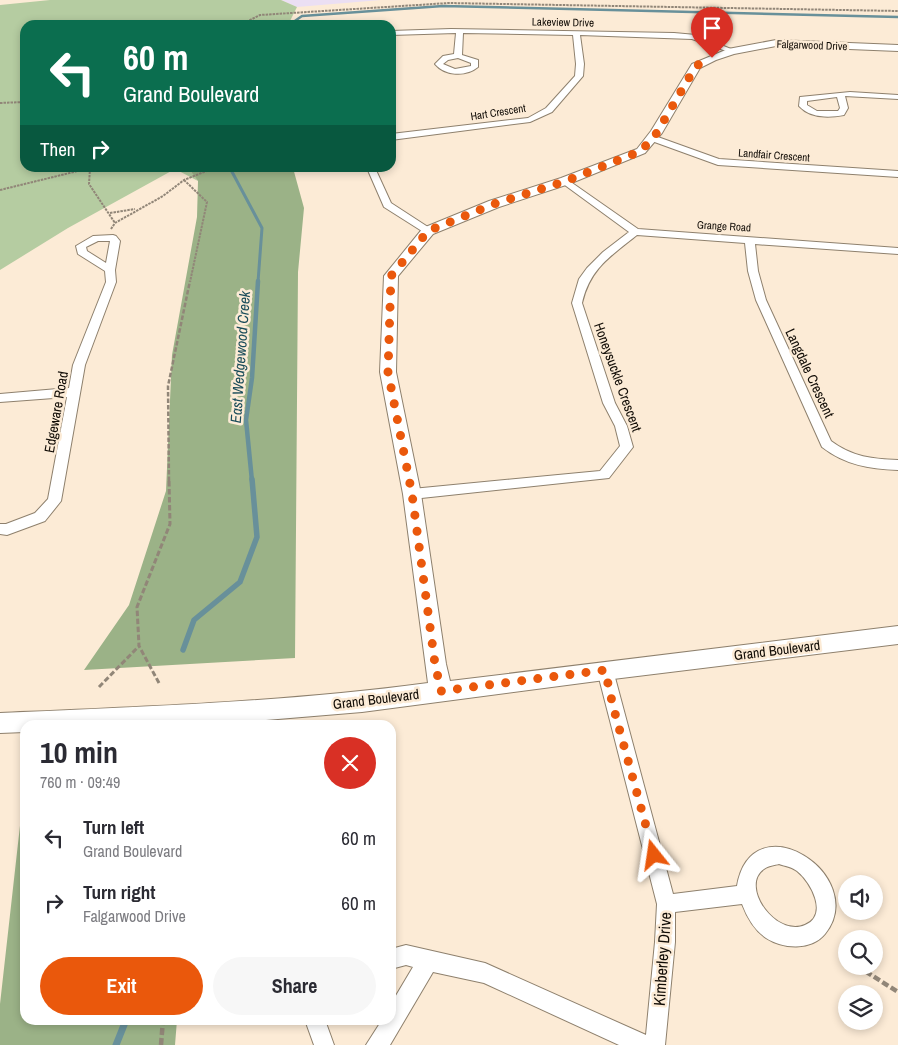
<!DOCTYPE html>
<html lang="en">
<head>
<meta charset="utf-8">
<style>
	:root { --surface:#fff; --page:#f7f7f7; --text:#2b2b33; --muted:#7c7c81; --accent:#ea580c }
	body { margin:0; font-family:"Archivo Narrow",sans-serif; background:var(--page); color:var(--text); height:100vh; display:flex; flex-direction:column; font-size:19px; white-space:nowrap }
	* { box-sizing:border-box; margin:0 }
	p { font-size:16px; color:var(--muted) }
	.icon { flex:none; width:28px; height:28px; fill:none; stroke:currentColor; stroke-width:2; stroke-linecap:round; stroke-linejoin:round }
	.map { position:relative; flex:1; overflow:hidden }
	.panel { position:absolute; left:20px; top:720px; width:376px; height:305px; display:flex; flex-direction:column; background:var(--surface); border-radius:15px; box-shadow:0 2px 8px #0003 }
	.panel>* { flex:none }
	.guide { position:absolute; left:20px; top:20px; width:376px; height:152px; border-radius:15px; box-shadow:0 2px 8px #0003; background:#0b6e4f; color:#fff; overflow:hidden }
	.tools { position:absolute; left:838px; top:875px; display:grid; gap:10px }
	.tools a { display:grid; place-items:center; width:45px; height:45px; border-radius:50%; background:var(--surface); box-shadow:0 2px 8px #0003; font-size:25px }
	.pin { position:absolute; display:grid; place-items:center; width:42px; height:42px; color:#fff; margin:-51px -21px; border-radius:50% 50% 50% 0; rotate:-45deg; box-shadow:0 0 5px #0007 }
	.pin .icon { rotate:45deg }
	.me { position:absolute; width:55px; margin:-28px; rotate:345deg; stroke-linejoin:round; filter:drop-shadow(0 0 4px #0008) }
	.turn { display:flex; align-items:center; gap:18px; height:105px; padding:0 20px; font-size:22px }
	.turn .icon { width:65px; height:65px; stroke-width:2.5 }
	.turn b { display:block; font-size:35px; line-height:42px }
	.then { display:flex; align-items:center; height:48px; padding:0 20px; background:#0003; gap:10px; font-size:19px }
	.round { display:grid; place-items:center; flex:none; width:52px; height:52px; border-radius:26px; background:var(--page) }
	.summary { display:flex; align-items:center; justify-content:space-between; height:85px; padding:0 20px }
	h1 { font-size:30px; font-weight:700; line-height:38px }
	.button { display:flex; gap:10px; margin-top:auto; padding:10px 20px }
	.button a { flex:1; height:58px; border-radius:30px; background:var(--accent); color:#fff; font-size:20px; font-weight:700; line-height:58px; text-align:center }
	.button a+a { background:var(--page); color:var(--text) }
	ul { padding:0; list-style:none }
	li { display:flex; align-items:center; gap:15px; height:65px; padding:0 20px }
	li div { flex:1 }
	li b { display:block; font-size:19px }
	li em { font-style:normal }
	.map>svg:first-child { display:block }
</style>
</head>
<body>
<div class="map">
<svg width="898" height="1045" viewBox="0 0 898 1045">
	<rect width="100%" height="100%" fill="#fcebd6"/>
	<path fill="#ebdff3" d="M 281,0 L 381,0 L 297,7 Z"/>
	<path fill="#b5cca1" d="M 50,0 L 281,0 L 297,7 L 288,25 L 25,25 L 25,168 L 188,168 L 198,181 L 175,169 L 68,228 L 0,270 L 0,5 Z"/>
	<path fill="#9bb287" d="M 188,168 L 293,168 L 304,208 L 298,272 L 295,658 L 84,670 L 129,605 L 166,491 L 172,355 L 197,217 L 198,181 Z
		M 25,781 L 25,1020 L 177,1020 L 175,1045 L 0,1045 L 0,1004 Z"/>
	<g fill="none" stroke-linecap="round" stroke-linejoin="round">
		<path stroke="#68909a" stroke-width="2.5" d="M 289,25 L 302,16 L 443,6 L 898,17"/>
		<path stroke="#68909a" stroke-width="3" d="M 230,168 L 262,228 L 258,282"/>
		<path stroke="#68909a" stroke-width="4.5" d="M 252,481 L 246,420 L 252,378 L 258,281"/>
		<path stroke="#68909a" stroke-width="5.5" d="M 183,650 L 194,620 L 240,582 L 257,537 L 252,479"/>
		<path stroke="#68909a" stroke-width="7" d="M 116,1045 L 126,1020"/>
		<g stroke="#8e806d" stroke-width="2">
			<path id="street" d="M 451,29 L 674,33 L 696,35 L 736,51 L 732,53 L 692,39 L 580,35 L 584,64 L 583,76 L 552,112 L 530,122 L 391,140 L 391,134 L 528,118 L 546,108 L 575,76 L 576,64 L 573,35 L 463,33 L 462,55 L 478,60 L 478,67 C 466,77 445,76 435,64 L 443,56 L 454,54 L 456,33 L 391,35 L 391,31 ZM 458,58 L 471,63 L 471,66 L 455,69 L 443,64 L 448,60 Z
				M 850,92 L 898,95 L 898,99 L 845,96 L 848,108 L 844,115 C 829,118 810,118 799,106 L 800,97 ZM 837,97 L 840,108 L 838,111 L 817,111 L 807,105 L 807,101 Z
				M 649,136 L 655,136 L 719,159 L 898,171 L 898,177 L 718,165 L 649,140 Z
				M 367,168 L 375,168 L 391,203 L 431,229 L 431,233 L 425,233 L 384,207 Z
				M 565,178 L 638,229 L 898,248 L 898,254 L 755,244 L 758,271 L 766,300 L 831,441 C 852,457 873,459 898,460 L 898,470 C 870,469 845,465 822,447 L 756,300 L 748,271 L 745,243 L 637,235 C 611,256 590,268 582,303 L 615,403 L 627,426 L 633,447 L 609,478 L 412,499 L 407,498 L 405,494 L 407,490 L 412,489 L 600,471 L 620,446 L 615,426 L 603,403 L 572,303 L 579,279 L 587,268 L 603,252 L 629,232 L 562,183 L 560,181 Z
				M 113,235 L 116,236 L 120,241 L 115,270 L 116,282 L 85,365 L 61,501 L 45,521 L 7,535 L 0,534 L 0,524 L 6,524 L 35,513 L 48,499 L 67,397 L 0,402 L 0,394 L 69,388 L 73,365 L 106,282 L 105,271 L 78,254 L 76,246 L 93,236 ZM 98,241 L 110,241 L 106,263 L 87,251 L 86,247 Z
				M 605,663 L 611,665 L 613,670 L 673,894 L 737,886 C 752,799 871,876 825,934 C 811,951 783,949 766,938 C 754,930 747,917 742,904 L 675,912 L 675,942 L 665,1045 L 619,1045 L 484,983 L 433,972 L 390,1045 L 366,1045 L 382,1020 L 391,1020 L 391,1004 L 413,967 L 406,965 L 391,969 L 391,949 L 406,945 L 485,963 L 646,1035 L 655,942 L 657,904 L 597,670 L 599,665 ZM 779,864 C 785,866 792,867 797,871 C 811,882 829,915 805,925 C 776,938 739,886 764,869 C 768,866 775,865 779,864 Z
				M 305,1020 L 325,1020 L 334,1045 L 314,1045 Z"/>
		</g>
		<g stroke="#8e806d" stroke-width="2">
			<path id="secondary" d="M 776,40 L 898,45 L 898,51 L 776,46 L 734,54 L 716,60 L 700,68 L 662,133 L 645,153 L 569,184 L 499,207 L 433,234 L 398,276 L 396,372 L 421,494 L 446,664 L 450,681 L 898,626 L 898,644 L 605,680 L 362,712 L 207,725 L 25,725 L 25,732 L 0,733 L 0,713 C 143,707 286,702 428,683 L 403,494 L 380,372 L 384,276 L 423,228 L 489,201 L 561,178 L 637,149 L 651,131 L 692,64 L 728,49 Z"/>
		</g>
		<path stroke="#918678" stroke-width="2" stroke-dasharray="2.5 1" stroke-linecap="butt" d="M 240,25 L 260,15 L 449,3 L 898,11
			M 0,103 L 25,102
			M 90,168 L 89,184 L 115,223
			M 218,168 L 221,168
			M 184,180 L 207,202 L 190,282
			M 0,190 L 90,168
			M 110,213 L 135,209
			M 111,229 L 115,223 L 163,196 L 184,180 L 214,168"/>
		<path stroke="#918678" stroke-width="2.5" stroke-dasharray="4.5 2" stroke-linecap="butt" d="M 169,481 L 168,386 L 190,281"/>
		<path stroke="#918678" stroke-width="3" stroke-dasharray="5.5 2.5" stroke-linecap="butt" d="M 159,683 L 139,646 L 137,607 L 170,524 L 169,479
			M 99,687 L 139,646"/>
		<path stroke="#918678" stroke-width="4.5" stroke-dasharray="7 3" stroke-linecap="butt" d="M 844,958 L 846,959
			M 857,966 L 898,992
			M 161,1045 L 163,1020"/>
		<use href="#street" fill="#fff" fill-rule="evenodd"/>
		<use href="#secondary" fill="#fff" fill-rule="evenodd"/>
	</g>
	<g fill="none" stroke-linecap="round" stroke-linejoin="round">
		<path stroke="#ea580c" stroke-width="9" stroke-dasharray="0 16.2" d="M 654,855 L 613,706 L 605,670 L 441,691 L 435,664 L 412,494 L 388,372 L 391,276 L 428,231 L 494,204 L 566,181 L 641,151 L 656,134 L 696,66 L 712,58"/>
	</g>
	<g text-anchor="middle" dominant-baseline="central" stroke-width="5" stroke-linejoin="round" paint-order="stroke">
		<g font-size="11" fill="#110c06" stroke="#fcebd6">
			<text transform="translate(563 22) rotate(1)">Lakeview Drive</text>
			<text transform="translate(812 45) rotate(2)">Falgarwood Drive</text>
			<text transform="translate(498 112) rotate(-9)">Hart Crescent</text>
			<text transform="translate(774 155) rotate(4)">Landfair Crescent</text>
			<text transform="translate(724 226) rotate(3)">Grange Road</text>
		</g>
		<g font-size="14" fill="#110c06" stroke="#fcebd6">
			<text transform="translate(810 373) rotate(65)">Langdale Crescent</text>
			<text transform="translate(618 377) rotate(70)">Honeysuckle Crescent</text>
			<text transform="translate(56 412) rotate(-80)">Edgeware Road</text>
			<text transform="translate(777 650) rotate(-7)">Grand Boulevard</text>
			<text transform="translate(376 699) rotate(-7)">Grand Boulevard</text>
		</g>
		<g font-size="15" font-style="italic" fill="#1a4c5a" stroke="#fcebd6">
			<text transform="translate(240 357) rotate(-86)">East Wedgewood Creek</text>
		</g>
		<g font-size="16" fill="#110c06" stroke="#fcebd6">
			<text transform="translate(662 959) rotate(-86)">Kimberley Drive</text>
		</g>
	</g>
</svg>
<div class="tools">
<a><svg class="icon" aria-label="sound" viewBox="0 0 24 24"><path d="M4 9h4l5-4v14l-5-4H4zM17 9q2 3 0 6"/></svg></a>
<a><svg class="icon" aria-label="search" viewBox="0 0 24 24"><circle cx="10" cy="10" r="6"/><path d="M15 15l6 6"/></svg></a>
<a><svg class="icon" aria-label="layers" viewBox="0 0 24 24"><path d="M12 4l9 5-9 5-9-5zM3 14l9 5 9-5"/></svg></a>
</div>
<div class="pin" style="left:712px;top:58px;background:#d93025"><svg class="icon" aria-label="arrive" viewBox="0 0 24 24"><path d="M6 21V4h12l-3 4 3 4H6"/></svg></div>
<svg class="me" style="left:654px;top:855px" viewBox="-20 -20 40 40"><path d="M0-17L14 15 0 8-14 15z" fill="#ea580c" stroke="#fff" stroke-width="4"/></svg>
<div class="guide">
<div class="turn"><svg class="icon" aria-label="left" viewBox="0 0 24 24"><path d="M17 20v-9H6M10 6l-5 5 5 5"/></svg><div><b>60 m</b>Grand Boulevard</div></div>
<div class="then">Then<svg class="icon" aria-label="right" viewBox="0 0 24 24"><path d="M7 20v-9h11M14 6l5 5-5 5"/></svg></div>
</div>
<section class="panel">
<div class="summary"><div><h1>10 min</h1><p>760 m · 09:49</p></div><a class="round" style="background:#d93025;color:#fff"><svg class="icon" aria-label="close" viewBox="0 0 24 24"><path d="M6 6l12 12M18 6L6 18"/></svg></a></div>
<ul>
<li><svg class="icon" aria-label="left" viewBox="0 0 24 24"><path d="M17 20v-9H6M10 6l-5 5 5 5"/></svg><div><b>Turn left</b><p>Grand Boulevard</p></div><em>60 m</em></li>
<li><svg class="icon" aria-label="right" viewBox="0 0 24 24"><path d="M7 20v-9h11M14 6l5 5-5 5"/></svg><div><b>Turn right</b><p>Falgarwood Drive</p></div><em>60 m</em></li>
</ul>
<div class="button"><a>Exit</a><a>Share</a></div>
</section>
</div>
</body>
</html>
